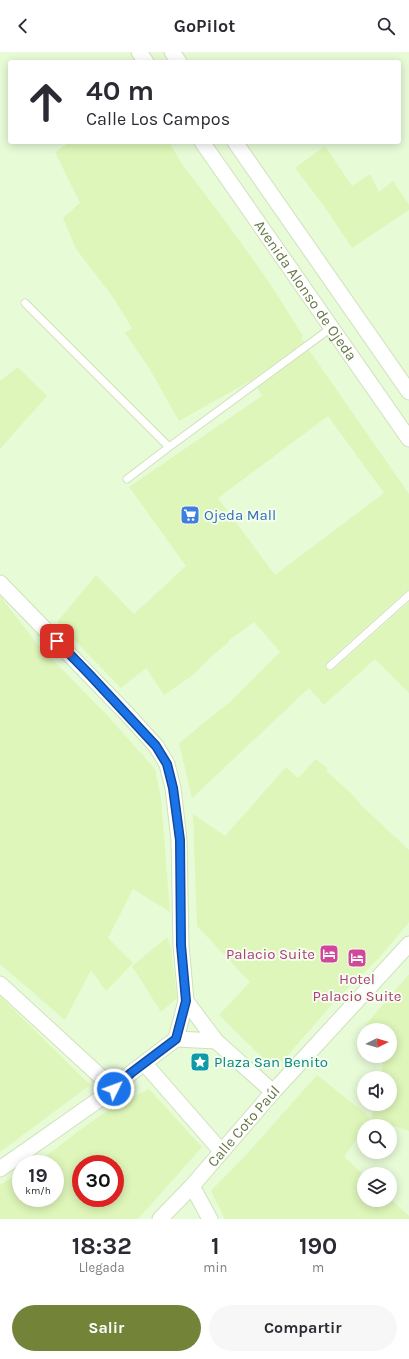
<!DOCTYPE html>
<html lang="es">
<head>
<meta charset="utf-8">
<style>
	:root { --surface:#fff; --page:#f7f7f7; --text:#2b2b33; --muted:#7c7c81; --accent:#738438 }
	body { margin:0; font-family:Karla,sans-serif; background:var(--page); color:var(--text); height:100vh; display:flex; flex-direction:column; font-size:15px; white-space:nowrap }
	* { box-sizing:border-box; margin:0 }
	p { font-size:13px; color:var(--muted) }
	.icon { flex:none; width:22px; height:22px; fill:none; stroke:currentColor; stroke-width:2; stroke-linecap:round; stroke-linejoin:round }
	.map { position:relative; height:1167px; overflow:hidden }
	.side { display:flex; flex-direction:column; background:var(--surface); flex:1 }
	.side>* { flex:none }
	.top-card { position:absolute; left:8px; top:8px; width:393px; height:84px; border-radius:4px; box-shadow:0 2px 10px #0003; background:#fff; color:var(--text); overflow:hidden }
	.needle { width:26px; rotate:85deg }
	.buttons { position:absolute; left:357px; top:971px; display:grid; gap:8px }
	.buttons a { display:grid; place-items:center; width:40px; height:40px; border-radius:50%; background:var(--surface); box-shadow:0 2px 10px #0003; font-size:20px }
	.speed { position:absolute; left:12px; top:1103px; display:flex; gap:8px; font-size:20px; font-weight:700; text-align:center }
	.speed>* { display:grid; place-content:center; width:52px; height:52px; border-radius:50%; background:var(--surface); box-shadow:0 2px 10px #0003; line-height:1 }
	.speed small { font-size:10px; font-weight:400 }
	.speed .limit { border:6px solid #d22; background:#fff; color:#111 }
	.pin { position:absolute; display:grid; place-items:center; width:34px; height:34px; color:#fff; margin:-17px; border-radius:8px; box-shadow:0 2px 6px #0006 }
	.me { position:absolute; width:44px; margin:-22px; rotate:48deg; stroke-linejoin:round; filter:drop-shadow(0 0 3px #0008) }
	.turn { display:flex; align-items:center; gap:14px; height:84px; padding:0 12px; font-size:18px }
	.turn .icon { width:52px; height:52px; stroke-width:2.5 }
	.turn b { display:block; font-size:28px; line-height:34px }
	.eta { display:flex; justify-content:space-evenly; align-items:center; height:68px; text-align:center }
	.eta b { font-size:24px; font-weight:700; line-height:28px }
	.primary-button { display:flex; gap:8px; margin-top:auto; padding:8px 12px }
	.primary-button a { flex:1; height:46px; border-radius:24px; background:var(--accent); color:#fff; font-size:16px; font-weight:700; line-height:46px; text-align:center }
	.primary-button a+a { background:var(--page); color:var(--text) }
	header { display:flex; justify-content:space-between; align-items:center; height:52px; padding:0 12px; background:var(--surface); font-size:18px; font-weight:700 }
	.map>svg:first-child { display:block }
</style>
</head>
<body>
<header><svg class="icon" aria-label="back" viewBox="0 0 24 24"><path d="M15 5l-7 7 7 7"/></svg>GoPilot<svg class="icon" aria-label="search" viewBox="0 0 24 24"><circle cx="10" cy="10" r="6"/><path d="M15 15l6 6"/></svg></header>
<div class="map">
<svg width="409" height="1167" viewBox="0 0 409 1167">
	<rect width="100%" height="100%" fill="#eefee4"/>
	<path fill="#e7fbd7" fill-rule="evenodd" d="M 0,0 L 409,0 L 409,1167 L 0,1167 ZM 10,10 L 399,10 L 399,90 L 10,90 ZM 364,978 L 390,978 L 390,1004 L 364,1004 ZM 364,1026 L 390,1026 L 390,1052 L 364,1052 ZM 364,1074 L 390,1074 L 390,1100 L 364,1100 ZM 21,1112 L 55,1112 L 55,1146 L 21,1146 ZM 81,1112 L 115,1112 L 115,1146 L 81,1146 ZM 364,1122 L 390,1122 L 390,1148 L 364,1148 Z"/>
	<path fill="#def6b9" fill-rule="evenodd" d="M 70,90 L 169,90 L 182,112 L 226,170 L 269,230 L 303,284 L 301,286 L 304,290 L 252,328 L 179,369 L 149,316 L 125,281 L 132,276 L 113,245 L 76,197 L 63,166 L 80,151 L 55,100 Z
		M 325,94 L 352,134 L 370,122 L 379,140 L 393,129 L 409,153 L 409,158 L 352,196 L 324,154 L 295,116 Z
		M 309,298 L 409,442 L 409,538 L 406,539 L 327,610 L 325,615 L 329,619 L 333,618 L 409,550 L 409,641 L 375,607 L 324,653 L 309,636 L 192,746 L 179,691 L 231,649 L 280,600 L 254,570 L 228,589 L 229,590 L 213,603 L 193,623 L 164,643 L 146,616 L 121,636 L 57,570 L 96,523 L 134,562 L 186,514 L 129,435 L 262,344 L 257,336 ZM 328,364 L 384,441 L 275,523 L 218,446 Z
		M 18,315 L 47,344 L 0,397 L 0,329 Z
		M 0,544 L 38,593 L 106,662 L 155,717 L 161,747 L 170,860 L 133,837 L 108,886 L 133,911 L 106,939 L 91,918 L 65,968 L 0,912 Z
		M 316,707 L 328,717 L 326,719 L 352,742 L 363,755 L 409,798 L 409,870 L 379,906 L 334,950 L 275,1018 L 219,963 L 250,930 L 197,874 L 193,762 L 225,784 L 286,715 L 298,726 Z
		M 167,885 L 171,896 L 177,946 L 161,960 L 132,914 Z
		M 409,922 L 409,1079 L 371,1066 L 374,1052 L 390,1052 L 390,1026 L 380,1026 L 383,1012 L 377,1004 L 390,1004 L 390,978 L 364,978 L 364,989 L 358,982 Z
		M 0,944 L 90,1033 L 0,1100 Z
		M 317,1023 L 371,1066 L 344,1105 L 364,1123 L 364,1148 L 390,1148 L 390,1147 L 409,1164 L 409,1167 L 225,1167 L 211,1139 L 245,1104 Z
		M 149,1037 L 202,1095 L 138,1167 L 0,1167 L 0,1133 L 21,1120 L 21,1146 L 55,1146 L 55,1112 L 33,1112 L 53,1099 L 77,1080 L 110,1057 ZM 81,1112 L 115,1112 L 115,1146 L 81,1146 Z"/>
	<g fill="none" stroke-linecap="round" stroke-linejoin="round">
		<g stroke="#d0e1bb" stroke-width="9">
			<path id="lane" d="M 25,251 L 169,395
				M 127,427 L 169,395 L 331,276
				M 330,614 L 409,543"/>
		</g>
		<g stroke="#d0e1bb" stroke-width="17">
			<g id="street">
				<path d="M 139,0 L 146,10"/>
				<path d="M 172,0 L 179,10"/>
				<path id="s1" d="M 202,90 L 409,387"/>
				<path d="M 235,90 L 409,340"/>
				<path d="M 0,531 L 128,663 L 156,694 L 167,712 L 173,736 L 179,788 L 181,893 L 186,949 L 216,989 L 273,1040"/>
				<path d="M 0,932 L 114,1037"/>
				<path d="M 186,949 L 176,987 L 216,989"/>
				<path d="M 145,1012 L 221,1099"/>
				<path d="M 0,1117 L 114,1037 L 131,1021 L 176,987"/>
				<path d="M 192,1134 L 210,1167"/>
				<path id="s2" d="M 160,1167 L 192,1134 L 273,1040 L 409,892"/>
			</g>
		</g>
		<use href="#lane" stroke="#fff" stroke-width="7"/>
		<use href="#street" stroke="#fff" stroke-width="15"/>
	</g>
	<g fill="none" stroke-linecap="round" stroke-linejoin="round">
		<g stroke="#114b97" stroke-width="10">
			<path id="route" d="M 57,589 L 90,623 L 156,694 L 167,712 L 173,736 L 180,788 L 181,893 L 186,949 L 176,987 L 131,1021 L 114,1037"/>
		</g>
		<use href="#route" stroke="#1a73e8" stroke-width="7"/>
	</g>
	<defs>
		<g id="supermarket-square" transform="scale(1)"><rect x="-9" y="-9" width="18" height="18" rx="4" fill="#3f7fe0" stroke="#f3ffeb"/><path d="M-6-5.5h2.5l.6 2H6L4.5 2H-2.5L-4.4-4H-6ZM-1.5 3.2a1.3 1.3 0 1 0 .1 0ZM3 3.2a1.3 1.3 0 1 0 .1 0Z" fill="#fff"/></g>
		<g id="hotel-square" transform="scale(1)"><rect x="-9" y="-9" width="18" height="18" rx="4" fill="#d1479c" stroke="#f3ffeb"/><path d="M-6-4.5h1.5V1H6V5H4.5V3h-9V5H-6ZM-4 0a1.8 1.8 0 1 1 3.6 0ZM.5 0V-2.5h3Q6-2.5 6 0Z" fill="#fff"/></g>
		<g id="sight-square" transform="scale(1)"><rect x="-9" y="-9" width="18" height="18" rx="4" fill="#0f9aa8" stroke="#f3ffeb"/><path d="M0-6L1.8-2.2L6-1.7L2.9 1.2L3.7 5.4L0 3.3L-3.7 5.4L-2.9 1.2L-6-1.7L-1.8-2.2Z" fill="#fff"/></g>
	</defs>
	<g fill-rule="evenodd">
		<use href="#supermarket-square" x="190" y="463"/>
		<use href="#hotel-square" x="329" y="902"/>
		<use href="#hotel-square" x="357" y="906"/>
		<use href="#sight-square" x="200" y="1010"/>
	</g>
	<g text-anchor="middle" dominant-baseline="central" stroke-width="4" stroke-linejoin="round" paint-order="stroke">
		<g font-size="15" fill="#677947" stroke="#f3ffeb">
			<text stroke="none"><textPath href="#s1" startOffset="181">Avenida Alonso de Ojeda</textPath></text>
			<text stroke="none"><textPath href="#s2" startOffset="125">Calle Coto Paúl</textPath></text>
		</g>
		<g font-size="15" fill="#366cbe" stroke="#f3ffeb" text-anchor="start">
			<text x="204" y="463">Ojeda Mall</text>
		</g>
		<g font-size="15" fill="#b23c85" stroke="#f3ffeb" text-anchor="end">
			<text x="315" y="902">Palacio Suite</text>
			<text x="357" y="927" text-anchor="middle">Hotel<tspan x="357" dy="17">Palacio Suite</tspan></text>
		</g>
		<g font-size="15" fill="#0d838f" stroke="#f3ffeb" text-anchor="start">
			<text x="214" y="1010">Plaza San Benito</text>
		</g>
	</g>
</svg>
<div class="buttons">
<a><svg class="needle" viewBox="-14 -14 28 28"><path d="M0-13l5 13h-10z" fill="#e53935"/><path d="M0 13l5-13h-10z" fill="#7c7c81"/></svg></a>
<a><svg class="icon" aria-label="sound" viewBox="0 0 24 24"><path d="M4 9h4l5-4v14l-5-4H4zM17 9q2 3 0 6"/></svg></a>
<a><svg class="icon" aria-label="search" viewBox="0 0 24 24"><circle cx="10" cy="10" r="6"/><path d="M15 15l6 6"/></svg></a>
<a><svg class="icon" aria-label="layers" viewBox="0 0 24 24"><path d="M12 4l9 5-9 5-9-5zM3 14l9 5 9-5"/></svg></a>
</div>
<div class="speed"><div>19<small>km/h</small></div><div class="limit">30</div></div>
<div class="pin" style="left:57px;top:589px;background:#d93025"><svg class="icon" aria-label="arrive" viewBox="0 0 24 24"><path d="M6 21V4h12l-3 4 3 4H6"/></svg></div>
<svg class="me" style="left:114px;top:1037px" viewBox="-20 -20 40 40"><circle r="17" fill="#1a73e8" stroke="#fff" stroke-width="3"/><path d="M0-11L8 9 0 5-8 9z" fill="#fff"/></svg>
<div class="top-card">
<div class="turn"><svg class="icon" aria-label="ahead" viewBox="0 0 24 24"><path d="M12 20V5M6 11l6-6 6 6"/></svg><div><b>40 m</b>Calle Los Campos</div></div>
</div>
</div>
<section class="side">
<div class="eta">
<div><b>18:32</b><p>Llegada</p></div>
<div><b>1</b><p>min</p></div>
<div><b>190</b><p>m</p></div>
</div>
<div class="primary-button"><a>Salir</a><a>Compartir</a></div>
</section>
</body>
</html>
